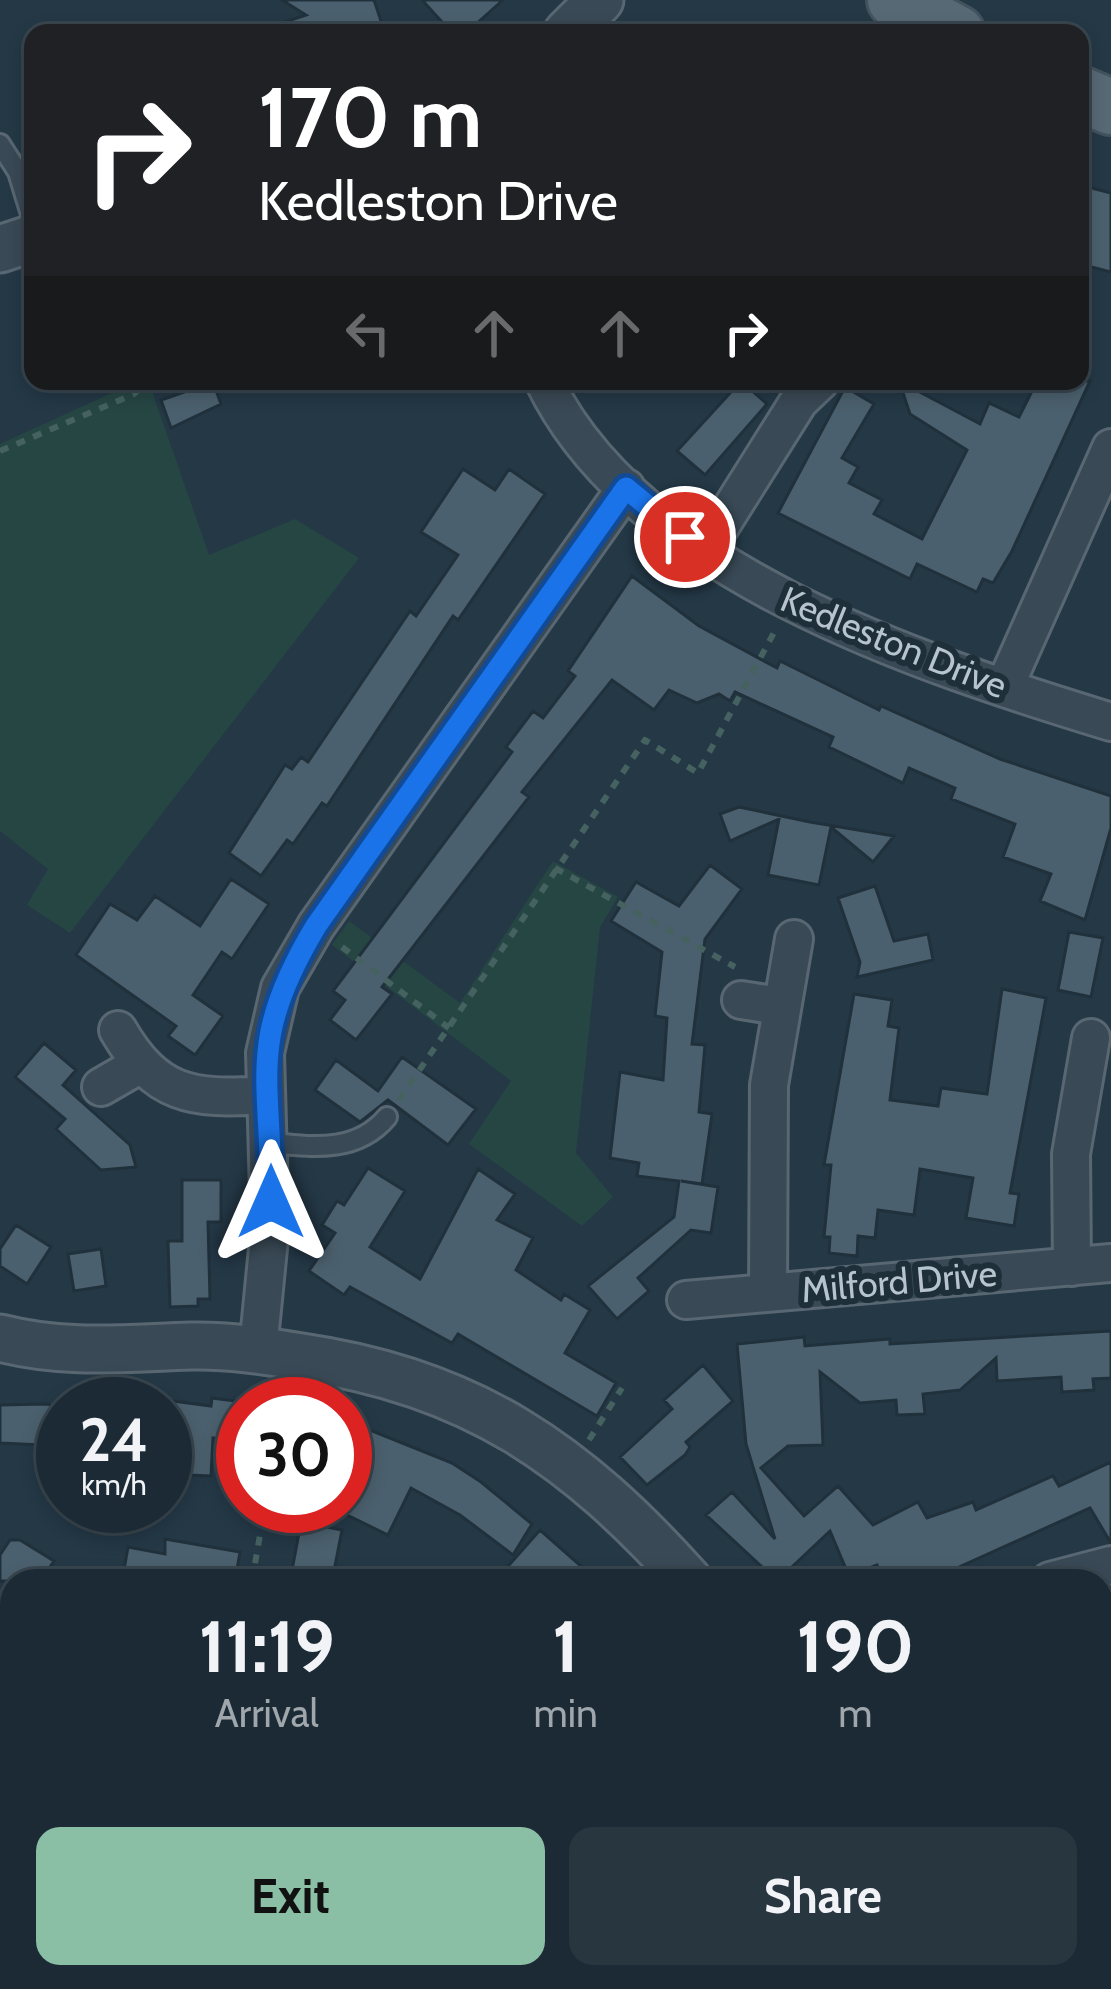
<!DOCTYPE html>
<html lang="en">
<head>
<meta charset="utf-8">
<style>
	:root { --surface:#1b2a34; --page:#283640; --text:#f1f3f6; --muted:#a0a7ac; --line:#39464f; --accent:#8abfa5 }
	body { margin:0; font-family:Cabin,sans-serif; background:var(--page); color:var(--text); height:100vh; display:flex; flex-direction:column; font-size:45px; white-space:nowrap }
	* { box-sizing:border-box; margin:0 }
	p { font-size:39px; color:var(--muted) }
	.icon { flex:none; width:66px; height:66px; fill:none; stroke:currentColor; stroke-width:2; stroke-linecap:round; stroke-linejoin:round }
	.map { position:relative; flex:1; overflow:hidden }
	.panel { position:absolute; left:0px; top:1569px; width:1113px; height:420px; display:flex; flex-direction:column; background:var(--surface); border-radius:36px 36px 0 0; box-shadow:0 6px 18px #0003,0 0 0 3px var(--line) }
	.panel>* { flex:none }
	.top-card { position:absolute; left:24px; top:24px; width:1065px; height:366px; border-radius:24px; box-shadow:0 6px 18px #0003,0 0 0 3px var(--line); background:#202124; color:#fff; overflow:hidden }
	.speed { position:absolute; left:36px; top:1377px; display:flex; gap:24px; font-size:60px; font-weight:700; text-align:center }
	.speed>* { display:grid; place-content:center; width:156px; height:156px; border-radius:50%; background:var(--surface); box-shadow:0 6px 18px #0003,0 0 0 3px var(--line); line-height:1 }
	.speed small { font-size:30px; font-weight:400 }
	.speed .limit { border:18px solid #d22; background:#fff; color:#111 }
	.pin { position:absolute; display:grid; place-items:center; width:102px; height:102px; color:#fff; margin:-51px; border:6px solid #fff; border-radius:50%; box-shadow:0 3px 12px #0007 }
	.me { position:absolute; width:132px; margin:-66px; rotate:0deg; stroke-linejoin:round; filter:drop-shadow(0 0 9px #0008) }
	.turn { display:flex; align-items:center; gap:42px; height:252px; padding:0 36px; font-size:54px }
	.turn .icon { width:156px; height:156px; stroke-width:2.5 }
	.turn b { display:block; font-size:84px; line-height:102px }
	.lanes { display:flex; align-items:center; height:114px; padding:0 36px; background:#0003; justify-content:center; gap:60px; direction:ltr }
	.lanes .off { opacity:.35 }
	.eta { display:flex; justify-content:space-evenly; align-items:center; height:204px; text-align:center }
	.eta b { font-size:72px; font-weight:800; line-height:84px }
	.primary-button { display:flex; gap:24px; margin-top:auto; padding:24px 36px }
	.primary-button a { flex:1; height:138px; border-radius:24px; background:var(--accent); color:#111; font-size:48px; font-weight:800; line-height:138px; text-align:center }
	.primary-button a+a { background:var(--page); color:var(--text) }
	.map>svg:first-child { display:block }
</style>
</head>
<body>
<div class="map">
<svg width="1111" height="1989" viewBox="0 0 1111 1989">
	<rect width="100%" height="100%" fill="#243846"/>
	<path fill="#264644" d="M 138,381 L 146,381 L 153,394 L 209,555 L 295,519 L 359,558 L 70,933 L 27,905 L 48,869 L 0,831 L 0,444 Z
		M 553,861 L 618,897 L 600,927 L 576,1153 L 613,1197 L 582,1226 L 469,1144 L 511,1081 L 332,945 L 349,921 L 460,1003 Z"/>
	<path fill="#4b606e" stroke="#20313c" stroke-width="3" d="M 282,0 L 374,0 L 385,33 L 267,33 L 266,28 L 306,15 Z
		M 422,0 L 503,0 L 466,33 L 452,33 Z
		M 1080,185 L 1111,193 L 1111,272 L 1080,264 Z
		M 741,381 L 767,404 L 705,475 L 677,451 Z
		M 899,381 L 980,424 L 989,403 L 1019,417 L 1037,381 L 1090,381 L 1012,551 L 993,583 L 983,579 L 977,592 L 917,564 L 910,579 L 778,513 L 845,387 L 874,404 L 842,458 L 858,467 L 849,483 L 882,500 L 874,514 L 922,539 L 967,450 L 910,414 Z
		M 213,382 L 221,404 L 171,428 L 161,400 Z
		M 463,469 L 495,490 L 509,469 L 545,494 L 458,620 L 453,616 L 327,806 L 322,803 L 293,844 L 287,840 L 261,876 L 229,853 L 285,765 L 292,769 L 301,757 L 308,762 L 410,611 L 416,616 L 458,555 L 421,532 Z
		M 632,576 L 699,626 L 777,668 L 780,661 L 879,710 L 881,706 L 1000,759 L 1111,796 L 1111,828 L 1085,920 L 1040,901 L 1051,874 L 1003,857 L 1015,824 L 951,799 L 955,788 L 909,768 L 903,783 L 829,747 L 833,737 L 735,692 L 730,701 L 719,694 L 697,703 L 669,690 L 654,710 L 612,680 L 522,792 L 529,797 L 382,987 L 392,994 L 356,1040 L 330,1020 L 345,1000 L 333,991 L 512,752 L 506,747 L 533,711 L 543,718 L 575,676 L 568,671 Z
		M 739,807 L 810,822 L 894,836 L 873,862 L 831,827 L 819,885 L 768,875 L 779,819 L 730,841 L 720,814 Z
		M 710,865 L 742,889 L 705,939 L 692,1044 L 705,1045 L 699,1112 L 712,1114 L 702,1184 L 681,1181 L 718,1187 L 711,1233 L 691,1230 L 638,1278 L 649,1291 L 617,1319 L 588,1286 L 674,1217 L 679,1181 L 637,1176 L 639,1163 L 610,1158 L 620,1072 L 663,1080 L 667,1018 L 655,1016 L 662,952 L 611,921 L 636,882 L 679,906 Z
		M 231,879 L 269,904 L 232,959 L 222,952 L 193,995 L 223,1016 L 195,1055 L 168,1036 L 176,1026 L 76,955 L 110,904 L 137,920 L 155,896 L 200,926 Z
		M 875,886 L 894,941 L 928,934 L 933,960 L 857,977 L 860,962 L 838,898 Z
		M 1069,932 L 1103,938 L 1091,997 L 1058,990 Z
		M 1002,989 L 1046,998 L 1010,1193 L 1019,1194 L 1014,1226 L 966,1218 L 973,1178 L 920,1169 L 914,1215 L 878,1210 L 875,1238 L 858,1236 L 857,1256 L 829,1253 L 830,1237 L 824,1237 L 831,1165 L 824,1165 L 854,994 L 892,1000 L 888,1026 L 899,1028 L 890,1100 L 938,1106 L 941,1088 L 987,1094 Z
		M 44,1043 L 76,1070 L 63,1085 L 130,1145 L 136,1167 L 101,1170 L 56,1129 L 65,1119 L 15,1077 Z
		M 402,1057 L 476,1109 L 448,1145 L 388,1100 L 360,1122 L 315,1090 L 336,1060 L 378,1091 Z
		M 368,1168 L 405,1191 L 370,1247 L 420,1279 L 478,1169 L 515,1194 L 497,1220 L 533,1238 L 516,1270 L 561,1300 L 564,1294 L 590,1310 L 565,1353 L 616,1383 L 597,1416 L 458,1334 L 452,1343 L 350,1287 L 344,1295 L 309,1271 L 335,1233 L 322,1225 L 337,1201 L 344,1205 Z
		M 182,1180 L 221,1180 L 221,1222 L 208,1222 L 210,1299 L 198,1299 L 198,1306 L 170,1307 L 168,1241 L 182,1241 Z
		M 16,1225 L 51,1247 L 27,1284 L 0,1266 L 0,1249 Z
		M 101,1249 L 106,1286 L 74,1291 L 68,1254 Z
		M 1111,1331 L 1111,1378 L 1093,1379 L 1094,1390 L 1062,1392 L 1061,1377 L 997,1381 L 996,1358 L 960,1390 L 923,1394 L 925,1414 L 897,1415 L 896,1400 L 860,1403 L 820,1372 L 823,1445 L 788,1446 L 761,1468 L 804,1516 L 838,1486 L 873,1525 L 918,1502 L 927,1518 L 973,1502 L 976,1510 L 1053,1476 L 1059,1486 L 1111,1462 L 1111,1543 L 1090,1508 L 928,1581 L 884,1581 L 877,1565 L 849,1576 L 830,1531 L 777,1581 L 706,1515 L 732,1492 L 775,1539 L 746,1444 L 737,1344 L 804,1337 L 805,1346 L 890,1339 L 890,1344 Z
		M 703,1365 L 733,1401 L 686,1442 L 690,1447 L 685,1455 L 647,1485 L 620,1457 L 672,1409 L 664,1400 Z
		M 212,1398 L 243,1402 L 243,1442 L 213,1438 L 211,1476 L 165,1474 L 165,1400 L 211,1406 Z
		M 47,1404 L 63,1408 L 63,1446 L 0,1443 L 0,1405 Z
		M 345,1420 L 452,1463 L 481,1482 L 532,1524 L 513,1555 L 460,1515 L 411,1488 L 388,1535 L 345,1514 Z
		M 301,1522 L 342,1530 L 332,1581 L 290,1581 Z
		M 540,1530 L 598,1581 L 495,1581 Z
		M 165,1539 L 240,1552 L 235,1581 L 122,1581 L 128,1547 L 165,1554 Z
		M 10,1540 L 20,1540 L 54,1561 L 40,1581 L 0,1581 L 0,1555 Z"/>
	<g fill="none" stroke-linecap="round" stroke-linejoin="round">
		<g stroke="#586772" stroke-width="24">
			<path id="service" d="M 0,144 L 18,172 L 33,221
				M 271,1143 C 313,1147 357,1153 387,1117"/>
		</g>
		<g stroke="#586772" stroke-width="42">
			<path id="minor" d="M 544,381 C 636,572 921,664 1111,722
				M 704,552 L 799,401 L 820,381
				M 1004,688 L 1111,448
				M 741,1000 L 779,1006
				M 118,1030 C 156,1095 191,1100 263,1095
				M 101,1087 L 139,1065
				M 1072,1267 L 1071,1154 L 1091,1038
				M 768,1292 L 769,1085 L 794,939
				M 686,1300 L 1111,1263
				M 258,1350 L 270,1228 L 265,1053 L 280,988 L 316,926 L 626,488
				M 1050,1581 L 1111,1565
				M 0,1656 L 12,1661
				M 0,1936 L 12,1895
				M 287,1977 L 313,1989
				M 578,1987 L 593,1977
				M 346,1989 L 352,1977"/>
		</g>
		<g stroke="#586772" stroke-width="51">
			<path id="tertiary" d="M 567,33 L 600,0
				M 0,249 L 33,238
				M 0,1338 C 67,1355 124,1348 191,1346 C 228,1345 265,1351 301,1357 C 472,1382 575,1454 689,1581
				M 997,1977 L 1008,1989"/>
		</g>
		<g stroke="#43535e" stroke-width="60">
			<path id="primary" d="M 895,0 L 957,33
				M 1080,94 L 1111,107"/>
		</g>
		<path stroke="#456260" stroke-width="6" stroke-dasharray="9 9" stroke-linecap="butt" d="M 0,451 L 134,394 L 148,381
			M 555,868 L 735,967
			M 342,947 L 449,1028
			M 399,1100 L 645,740 L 698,773 L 777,627
			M 589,1440 L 622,1388
			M 252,1581 L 265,1506
			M 1101,1858 L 1111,1852"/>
		<use href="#service" stroke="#394955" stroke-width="18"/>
		<use href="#minor" stroke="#394955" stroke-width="36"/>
		<use href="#tertiary" stroke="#394955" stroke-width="45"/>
		<use href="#primary" stroke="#576975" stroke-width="54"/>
	</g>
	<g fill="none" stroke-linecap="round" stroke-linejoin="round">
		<g stroke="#114b97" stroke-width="30">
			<path id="route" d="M 271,1202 C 272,1077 245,1044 316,926 L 626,488 L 685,537"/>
		</g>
		<use href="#route" stroke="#1a73e8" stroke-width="21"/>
	</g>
	<g text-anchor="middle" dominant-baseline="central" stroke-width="12" stroke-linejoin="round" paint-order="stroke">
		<g font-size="36" fill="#b7c4ce" stroke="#1e2f3a">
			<text transform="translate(894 642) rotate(22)">Kedleston Drive</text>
			<text transform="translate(899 1281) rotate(-5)">Milford Drive</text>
		</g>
	</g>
</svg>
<div class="speed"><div>24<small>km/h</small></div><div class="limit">30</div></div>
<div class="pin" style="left:685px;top:537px;background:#d93025"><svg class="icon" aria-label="arrive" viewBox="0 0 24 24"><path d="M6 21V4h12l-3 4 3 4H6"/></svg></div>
<svg class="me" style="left:271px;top:1202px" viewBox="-20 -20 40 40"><path d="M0-17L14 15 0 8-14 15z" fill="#1a73e8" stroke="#fff" stroke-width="4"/></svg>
<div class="top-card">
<div class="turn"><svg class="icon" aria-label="right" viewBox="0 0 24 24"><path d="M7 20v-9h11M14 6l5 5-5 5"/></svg><div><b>170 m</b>Kedleston Drive</div></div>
<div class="lanes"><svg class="icon off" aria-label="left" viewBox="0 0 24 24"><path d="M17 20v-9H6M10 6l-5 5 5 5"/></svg><svg class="icon off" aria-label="ahead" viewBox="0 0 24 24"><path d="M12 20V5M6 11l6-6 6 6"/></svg><svg class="icon off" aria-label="ahead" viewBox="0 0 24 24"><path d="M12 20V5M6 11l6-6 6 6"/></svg><svg class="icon" aria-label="right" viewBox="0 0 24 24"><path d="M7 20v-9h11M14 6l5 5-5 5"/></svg></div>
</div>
<section class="panel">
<div class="eta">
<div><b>11:19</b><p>Arrival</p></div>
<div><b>1</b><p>min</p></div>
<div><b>190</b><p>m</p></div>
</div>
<div class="primary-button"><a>Exit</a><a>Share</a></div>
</section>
</div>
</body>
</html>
